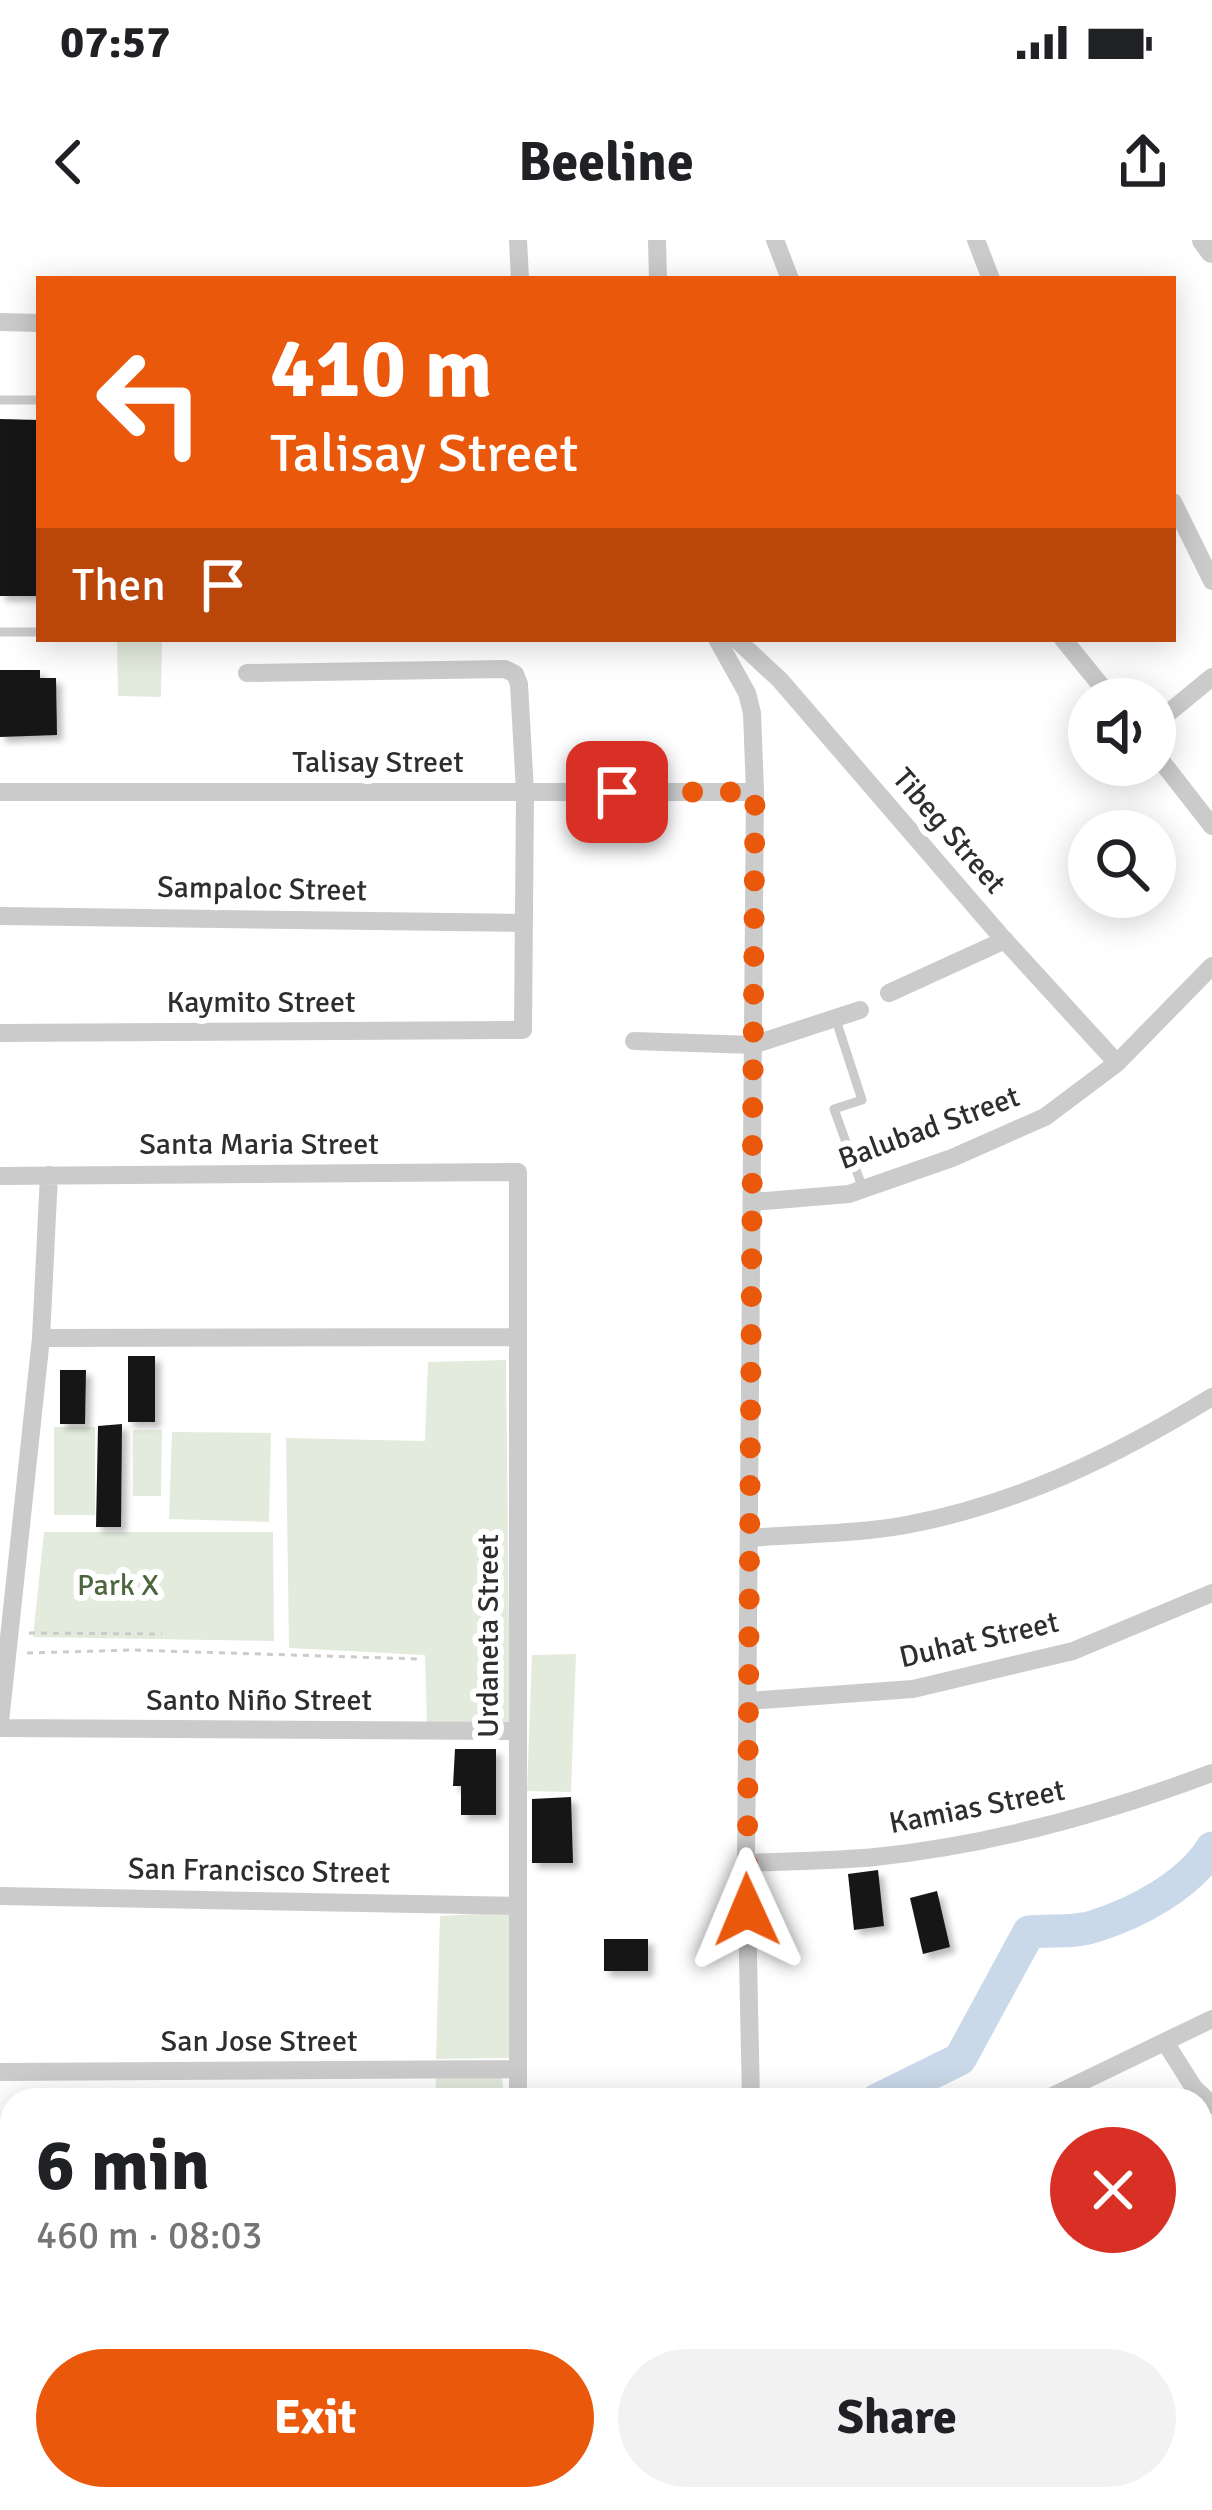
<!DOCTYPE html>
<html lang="en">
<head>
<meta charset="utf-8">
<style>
	:root { --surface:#fff; --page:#f2f2f2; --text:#202124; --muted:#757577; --accent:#ea580c }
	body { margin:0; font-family:Signika,sans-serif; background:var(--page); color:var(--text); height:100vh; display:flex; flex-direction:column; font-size:45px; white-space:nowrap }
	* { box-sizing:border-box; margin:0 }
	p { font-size:39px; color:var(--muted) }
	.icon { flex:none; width:66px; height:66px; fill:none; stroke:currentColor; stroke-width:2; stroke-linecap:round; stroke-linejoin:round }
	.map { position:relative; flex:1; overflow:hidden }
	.drawer { position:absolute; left:0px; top:1848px; width:1212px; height:423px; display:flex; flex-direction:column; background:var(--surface); border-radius:36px 36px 0 0; box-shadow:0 6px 30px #0003 }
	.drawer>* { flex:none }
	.guide { position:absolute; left:36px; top:36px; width:1140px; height:366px; border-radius:0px; box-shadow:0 6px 30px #0003; background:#ea580c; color:#fff; overflow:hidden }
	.fabs { position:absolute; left:1068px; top:438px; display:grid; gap:24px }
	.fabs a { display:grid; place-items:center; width:108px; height:108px; border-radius:50%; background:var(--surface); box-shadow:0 6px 30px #0003; font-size:60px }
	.pin { position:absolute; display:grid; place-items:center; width:102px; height:102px; color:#fff; margin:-51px; border-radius:24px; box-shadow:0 6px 18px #0006 }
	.me { position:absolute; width:132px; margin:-66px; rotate:359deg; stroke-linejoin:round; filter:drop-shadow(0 0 9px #0008) }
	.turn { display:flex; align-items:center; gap:42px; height:252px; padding:0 36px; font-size:54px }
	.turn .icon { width:156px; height:156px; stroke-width:2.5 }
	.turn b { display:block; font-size:84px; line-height:102px }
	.then { display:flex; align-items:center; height:114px; padding:0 36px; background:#0003; gap:24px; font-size:45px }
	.round { display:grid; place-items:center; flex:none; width:126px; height:126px; border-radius:63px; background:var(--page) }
	.overview { display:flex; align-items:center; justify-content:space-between; height:204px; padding:0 36px }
	h1 { font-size:72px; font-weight:800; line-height:90px }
	.action { display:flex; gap:24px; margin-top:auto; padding:24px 36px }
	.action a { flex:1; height:138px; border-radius:72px; background:var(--accent); color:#fff; font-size:48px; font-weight:800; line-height:138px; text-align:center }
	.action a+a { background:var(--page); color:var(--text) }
	.status { display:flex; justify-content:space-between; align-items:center; height:84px; padding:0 60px; background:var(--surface); direction:ltr }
	.status svg { height:33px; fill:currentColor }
	header { display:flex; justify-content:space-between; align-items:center; height:156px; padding:0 36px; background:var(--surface); font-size:54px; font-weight:800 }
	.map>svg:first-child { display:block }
</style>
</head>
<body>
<div class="status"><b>07:57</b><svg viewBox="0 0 49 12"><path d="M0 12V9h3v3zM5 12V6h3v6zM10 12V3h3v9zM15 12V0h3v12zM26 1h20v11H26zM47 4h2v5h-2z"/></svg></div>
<header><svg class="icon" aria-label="back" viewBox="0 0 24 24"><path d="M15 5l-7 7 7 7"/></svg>Beeline<svg class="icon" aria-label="share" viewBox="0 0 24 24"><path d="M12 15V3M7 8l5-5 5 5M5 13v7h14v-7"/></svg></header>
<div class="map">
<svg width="1212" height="2270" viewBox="0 0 1212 2270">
	<defs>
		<filter id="shadow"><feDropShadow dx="5.5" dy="5.5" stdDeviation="3" flood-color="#0004"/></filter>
	</defs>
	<rect width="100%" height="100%" fill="#fff"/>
	<path fill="#e3ebdd" d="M 117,399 L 162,399 L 161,457 L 118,456 Z
		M 506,1120 L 510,1486 L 427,1484 L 425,1415 L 289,1408 L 286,1198 L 425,1201 L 428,1122 Z
		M 54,1187 L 95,1187 L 95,1275 L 54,1275 Z
		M 133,1190 L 162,1190 L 161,1256 L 133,1256 Z
		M 172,1192 L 271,1193 L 269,1282 L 169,1279 Z
		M 44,1292 L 273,1292 L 274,1401 L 33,1397 Z
		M 576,1414 L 571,1552 L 527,1551 L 532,1415 Z
		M 510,1672 L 509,1818 L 436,1819 L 440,1676 Z
		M 502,1837 L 504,1860 L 435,1860 L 436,1838 Z"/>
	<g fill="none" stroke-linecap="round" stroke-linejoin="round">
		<path stroke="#cad9e9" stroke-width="33" d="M 877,1860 L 960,1819 L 1029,1692 C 1050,1690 1075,1693 1095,1686 C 1137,1673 1189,1645 1212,1608"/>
	</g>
	<path fill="#151515" filter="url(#shadow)" d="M 0,179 L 39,180 L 39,356 L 0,356 Z
		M 0,430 L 40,430 L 40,438 L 56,438 L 57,495 L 0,497 Z
		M 128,1116 L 155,1116 L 155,1182 L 128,1182 Z
		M 60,1130 L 86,1130 L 85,1184 L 60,1184 Z
		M 122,1184 L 121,1287 L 96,1287 L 98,1186 Z
		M 455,1509 L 496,1509 L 496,1575 L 461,1575 L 461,1546 L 453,1546 Z
		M 571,1557 L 573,1623 L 532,1623 L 532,1559 Z
		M 878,1630 L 884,1686 L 854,1690 L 848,1634 Z
		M 937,1651 L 950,1707 L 923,1714 L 910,1658 Z
		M 604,1699 L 648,1699 L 648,1731 L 604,1731 Z"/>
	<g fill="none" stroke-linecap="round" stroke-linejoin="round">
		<path stroke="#cbcbcb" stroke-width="3" stroke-dasharray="6 6" stroke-linecap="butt" d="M 29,1393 L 162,1394
			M 27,1413 L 133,1410 L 419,1419"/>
		<path stroke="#cbcbcb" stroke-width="9" d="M 0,160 L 39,160
			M 0,392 L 39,392
			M 836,780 L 862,860 L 834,869 L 863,949"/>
		<path stroke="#cbcbcb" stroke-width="18" d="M 518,0 L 520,39
			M 657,0 L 658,39
			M 775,0 L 790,39
			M 976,0 L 991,39
			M 0,82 L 39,83
			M 1173,262 L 1212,341
			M 717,399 L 747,453 L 752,473 L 755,552 L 746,1623 L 751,1860
			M 736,399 L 780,440 L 999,694 L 1117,823
			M 1063,399 L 1112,459
			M 1155,484 L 1212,437
			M 1155,513 L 1212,586
			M 0,552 L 755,552
			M 0,676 L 524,683
			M 889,753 L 1005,700
			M 0,793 L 523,790 L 525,552 L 519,444 L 515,434 L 505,429 L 247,433
			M 634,801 L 753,805 L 860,770
			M 0,936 L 518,932 L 518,1860
			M 752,962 L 849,954 L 952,918 L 1045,877 L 1117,823 L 1212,726
			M 41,1098 L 518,1097
			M 749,1298 C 801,1294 855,1294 906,1285 C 1018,1264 1116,1216 1212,1157
			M 748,1461 L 913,1449 L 1073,1411 L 1212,1353
			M 0,1482 L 41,1098 L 49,935
			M 0,1488 L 518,1491
			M 746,1623 C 789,1621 832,1621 875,1617 C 991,1605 1103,1574 1212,1533
			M 0,1656 L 518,1666
			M 1165,1802 L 1194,1848 L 1212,1865
			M 0,1832 L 518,1829
			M 1044,1860 L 1212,1779
			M 0,1989 L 12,1989
			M 1200,2088 L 1212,2088
			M 0,2152 L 12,2152
			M 746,2270 L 746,2259"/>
		<path stroke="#cbcbcb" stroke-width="24" d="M 1204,0 L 1212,11"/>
	</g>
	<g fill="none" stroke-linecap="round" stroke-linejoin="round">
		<path stroke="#ea580c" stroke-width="21" stroke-dasharray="0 37.8" d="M 617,552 L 755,552 L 747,1670"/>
	</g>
	<g text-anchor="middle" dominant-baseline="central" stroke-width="12" stroke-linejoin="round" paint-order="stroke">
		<g font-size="30" fill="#2e2e2e" stroke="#fff">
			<text x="378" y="522">Talisay Street</text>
			<text transform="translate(949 591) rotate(49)">Tibeg Street</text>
			<text transform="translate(262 649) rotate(1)">Sampaloc Street</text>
			<text x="261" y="762">Kaymito Street</text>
			<text transform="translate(929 888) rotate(-20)">Balubad Street</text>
			<text x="259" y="904">Santa Maria Street</text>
			<text transform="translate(488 1396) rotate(-90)">Urdaneta Street</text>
			<text transform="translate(979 1400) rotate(-13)">Duhat Street</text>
			<text x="259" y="1460">Santo Niño Street</text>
			<text transform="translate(977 1567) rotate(-11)">Kamias Street</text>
			<text transform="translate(259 1631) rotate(1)">San Francisco Street</text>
			<text x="259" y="1801">San Jose Street</text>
		</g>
		<g font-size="30" fill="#4c673f" stroke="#fff">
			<text x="118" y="1345">Park X</text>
		</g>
	</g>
</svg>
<div class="fabs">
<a><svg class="icon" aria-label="sound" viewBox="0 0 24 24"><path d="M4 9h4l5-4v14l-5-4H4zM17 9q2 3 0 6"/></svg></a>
<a><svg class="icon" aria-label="search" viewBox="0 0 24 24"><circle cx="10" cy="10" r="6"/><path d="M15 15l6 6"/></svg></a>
</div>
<div class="pin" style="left:617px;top:552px;background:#d93025"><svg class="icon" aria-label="arrive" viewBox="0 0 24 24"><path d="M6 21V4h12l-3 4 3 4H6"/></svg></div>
<svg class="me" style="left:747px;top:1670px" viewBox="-20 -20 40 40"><path d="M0-17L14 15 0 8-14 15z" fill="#ea580c" stroke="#fff" stroke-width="4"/></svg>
<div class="guide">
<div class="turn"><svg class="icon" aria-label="left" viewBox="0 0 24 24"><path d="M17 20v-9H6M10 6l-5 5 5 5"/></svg><div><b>410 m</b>Talisay Street</div></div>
<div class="then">Then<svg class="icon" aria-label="arrive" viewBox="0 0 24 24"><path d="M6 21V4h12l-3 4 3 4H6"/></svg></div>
</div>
<section class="drawer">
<div class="overview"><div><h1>6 min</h1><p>460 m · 08:03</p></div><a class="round" style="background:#d93025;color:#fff"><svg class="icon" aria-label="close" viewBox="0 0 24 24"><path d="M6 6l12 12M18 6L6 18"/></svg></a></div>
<div class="action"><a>Exit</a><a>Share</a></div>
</section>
</div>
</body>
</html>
